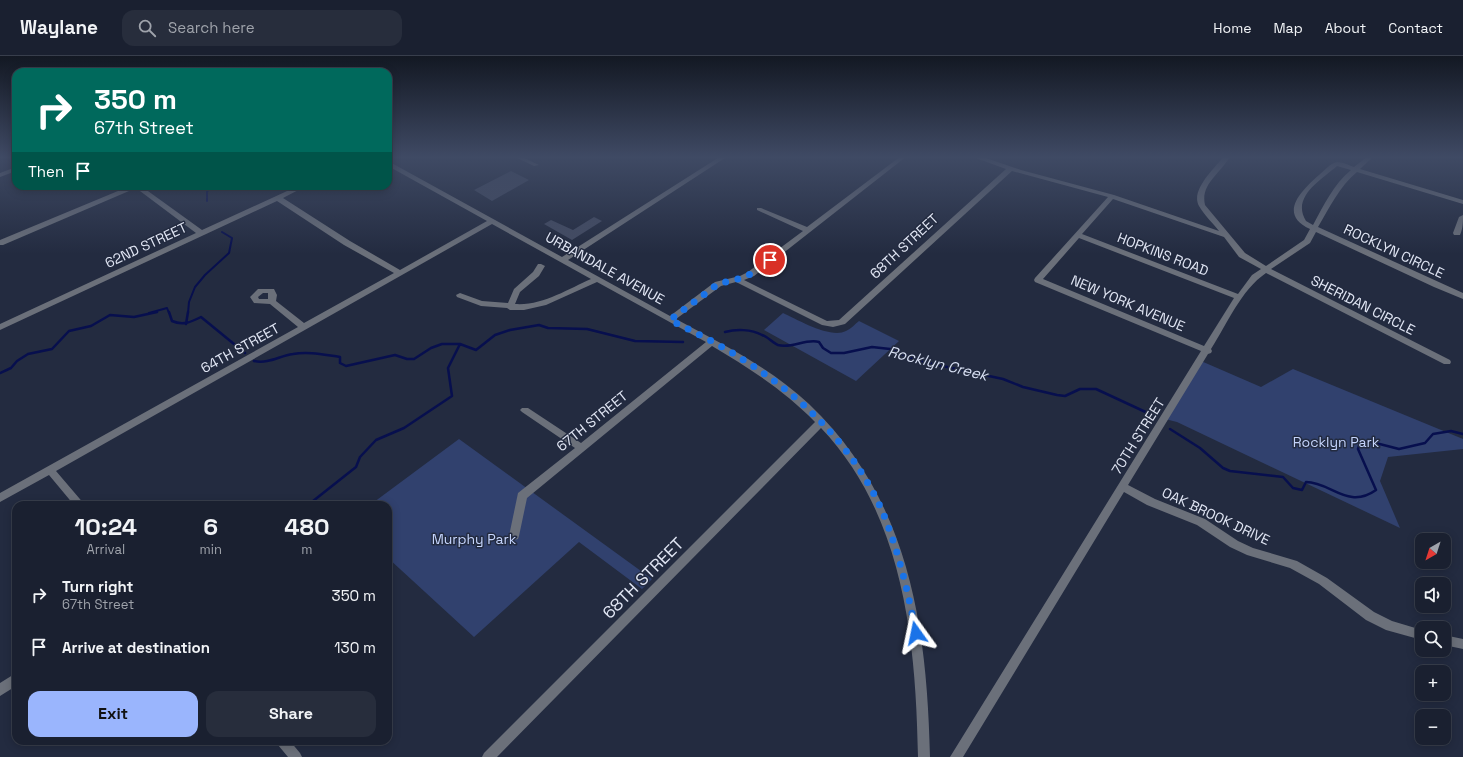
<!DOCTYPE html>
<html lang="en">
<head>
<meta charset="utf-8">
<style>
	:root { --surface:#1a2030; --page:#272d3c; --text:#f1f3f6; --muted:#9fa3ab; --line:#383e4c; --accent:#9ab5fd }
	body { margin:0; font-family:"Space Grotesk",sans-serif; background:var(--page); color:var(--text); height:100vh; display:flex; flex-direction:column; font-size:15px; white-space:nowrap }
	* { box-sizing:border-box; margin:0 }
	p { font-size:13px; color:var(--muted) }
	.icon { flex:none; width:22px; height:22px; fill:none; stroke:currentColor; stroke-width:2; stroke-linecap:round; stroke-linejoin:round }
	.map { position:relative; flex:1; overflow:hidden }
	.drawer { position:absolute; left:12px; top:445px; width:380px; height:244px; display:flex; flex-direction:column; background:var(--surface); border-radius:12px; box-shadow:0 2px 10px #0003,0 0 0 1px var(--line) }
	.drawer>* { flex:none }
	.hud { position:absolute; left:12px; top:12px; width:380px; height:122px; border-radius:12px; box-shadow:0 2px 10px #0003,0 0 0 1px var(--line); background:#00695c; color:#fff; overflow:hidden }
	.needle { width:26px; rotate:219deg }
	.controls { position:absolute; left:1415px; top:477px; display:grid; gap:8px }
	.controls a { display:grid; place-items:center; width:36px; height:36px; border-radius:8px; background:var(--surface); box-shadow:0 2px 10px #0003,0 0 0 1px var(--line); font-size:20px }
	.pin { position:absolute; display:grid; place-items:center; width:34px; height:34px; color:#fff; margin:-17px; border:2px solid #fff; border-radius:50%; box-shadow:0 1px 4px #0007 }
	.me { position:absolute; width:44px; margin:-22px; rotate:348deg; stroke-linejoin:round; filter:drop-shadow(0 0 3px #0008) }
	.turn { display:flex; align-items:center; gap:14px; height:84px; padding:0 16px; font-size:18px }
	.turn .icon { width:52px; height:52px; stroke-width:2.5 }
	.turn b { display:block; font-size:28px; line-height:34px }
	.then { display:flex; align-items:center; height:38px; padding:0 16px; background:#0003; gap:8px; font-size:15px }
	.eta { display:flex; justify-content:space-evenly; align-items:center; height:68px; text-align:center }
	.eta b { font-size:24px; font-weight:700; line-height:28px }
	.primary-button { display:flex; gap:8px; margin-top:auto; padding:8px 16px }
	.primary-button a { flex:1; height:46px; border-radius:12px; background:var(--accent); color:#111; font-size:16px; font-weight:700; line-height:46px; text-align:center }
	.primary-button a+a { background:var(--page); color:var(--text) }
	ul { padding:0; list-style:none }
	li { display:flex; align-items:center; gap:12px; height:52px; padding:0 16px }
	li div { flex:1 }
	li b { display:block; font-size:15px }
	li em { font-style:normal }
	header { display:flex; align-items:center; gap:24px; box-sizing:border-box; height:56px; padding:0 20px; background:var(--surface); border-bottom:1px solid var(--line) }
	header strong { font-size:19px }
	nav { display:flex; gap:22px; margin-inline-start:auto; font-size:14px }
	.search { width:280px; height:36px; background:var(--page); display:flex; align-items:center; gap:10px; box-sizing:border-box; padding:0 14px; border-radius:12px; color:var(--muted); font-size:15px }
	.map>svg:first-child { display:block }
</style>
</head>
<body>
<header>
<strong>Waylane</strong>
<div class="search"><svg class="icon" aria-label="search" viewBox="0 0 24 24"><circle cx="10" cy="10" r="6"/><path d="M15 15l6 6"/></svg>Search here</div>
<nav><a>Home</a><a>Map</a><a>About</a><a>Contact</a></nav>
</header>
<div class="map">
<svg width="1463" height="701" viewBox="0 0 1463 701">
	<rect width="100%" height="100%" fill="#232b40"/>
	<path fill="#31416e" d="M 783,257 C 798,264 831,283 846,275 C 851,273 855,268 859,265 L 899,285 L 856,325 L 764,274 Z
		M 1201,305 L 1261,331 L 1293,313 L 1463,383 L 1463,393 L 1388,401 L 1380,425 L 1400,472 L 1177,366 L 1165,363 Z
		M 459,383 L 652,523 L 642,533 L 579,486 L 474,581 L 388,502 L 388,449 L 370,449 Z"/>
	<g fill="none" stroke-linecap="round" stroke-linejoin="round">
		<path stroke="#070f4e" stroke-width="2" d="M 207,145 L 207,136 L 210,130
			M 149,257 L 167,252 L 169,257
			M 188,257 L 189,246 L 195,231 L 205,219 L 229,197 L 232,182 L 222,176"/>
		<path stroke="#070f4e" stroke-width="2.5" d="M 169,256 L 172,265 C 183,270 191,266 201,261 L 245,297
			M 186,268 L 188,256
			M 725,276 C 736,273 751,273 762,279 C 768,281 773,287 778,289 C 792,293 806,282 819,286 L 823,292 L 831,297 L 844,297 L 872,291 L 890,293 L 919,305 L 1003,323 L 1023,331 L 1057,339 L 1065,340 L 1080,333 L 1096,333 L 1152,359
			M 254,305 C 269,308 279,300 293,298 C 309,295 325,299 340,301 L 340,307 L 346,310 L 395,299 L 407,303 L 414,303 L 431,292 L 442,288 L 460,288 L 476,294 L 495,279 L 510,274 L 539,269 L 548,272 L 587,273 L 635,285 L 683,286
			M 0,317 L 11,312 L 17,305 L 28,298 L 52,293 L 69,275 L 91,270 L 110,259 L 134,261 L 157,256
			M 1170,373 L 1200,392 L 1223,412 L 1230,415 L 1283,421 L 1293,432 L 1302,434 L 1306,426 C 1331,426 1348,454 1376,434 L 1358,393 L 1360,387 L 1368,385 L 1399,393 L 1425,387 L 1433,378 L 1451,375 L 1463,378
			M 308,449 L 356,411 L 360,401 L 376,384 L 404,372 L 452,340 L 448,312 L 460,288"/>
	</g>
	<path fill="#434b62" d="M 511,115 L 529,124 L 492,145 L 474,134 Z
		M 594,161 L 602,165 L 572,184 L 544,168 L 551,164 L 573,174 Z"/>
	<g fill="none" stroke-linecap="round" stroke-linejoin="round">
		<path fill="#6b707a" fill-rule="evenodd" d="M 513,100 L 520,100 L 539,109 L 534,110 Z
			M 721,100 L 728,100 L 568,204 L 670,260 L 715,226 L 740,220 L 748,216 L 803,175 L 757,154 L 757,152 L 761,152 L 807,171 L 901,100 L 907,100 L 754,220 L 744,224 L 827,265 L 839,264 L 1006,113 L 973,101 L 972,100 L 980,100 L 1021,114 L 1114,139 L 1219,175 C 1213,167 1204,159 1199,150 C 1190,134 1215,112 1224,100 L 1230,100 C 1222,117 1200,127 1205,149 L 1245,197 L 1266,210 L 1304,184 L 1310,173 C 1277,158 1302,134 1319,119 C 1324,115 1330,107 1337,106 C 1342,106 1349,109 1354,111 L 1368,100 L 1374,100 L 1360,113 L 1463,144 L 1463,148 L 1357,116 C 1339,131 1330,151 1318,171 L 1463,237 L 1463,243 L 1434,231 L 1316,176 L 1310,187 L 1271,213 L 1450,304 L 1451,306 L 1450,308 L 1444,308 L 1266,217 C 1241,234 1227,268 1211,293 L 1212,295 L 1211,297 L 1208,298 L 1128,429 L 1155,443 L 1205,463 L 1238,485 L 1253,492 L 1297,505 L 1327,522 L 1374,556 L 1392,565 L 1422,574 L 1422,584 L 1386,574 L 1366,564 L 1319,528 L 1290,512 L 1247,499 L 1230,491 L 1197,469 L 1147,449 L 1124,436 L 963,701 L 950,701 L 1201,295 L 1035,226 L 1034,224 L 1035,222 L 1108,141 L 1012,115 L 845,268 L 833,271 L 822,269 L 736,226 L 721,230 L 676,263 C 722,288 771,312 809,348 C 909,443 927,569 930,701 L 918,701 C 916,586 904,459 821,372 L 497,701 L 482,701 L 484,697 L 815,366 C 785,335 749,312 712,290 L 527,442 L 519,480 L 518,483 L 514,484 L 510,483 L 509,480 L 518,437 L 575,392 L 522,356 L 520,354 L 522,352 L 528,352 L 581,387 L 706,286 L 597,226 L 546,249 L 524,254 L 510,254 L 507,252 L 481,250 L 457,241 L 456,239 L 460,237 L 482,245 L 508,247 L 514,233 L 533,216 L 538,208 L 541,208 L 545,210 L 539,220 L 520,236 L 515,248 C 542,250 568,233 591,223 L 492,168 L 56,415 L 85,449 L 74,449 L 49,419 L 0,446 L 0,437 L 298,271 L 270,248 L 254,247 L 250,241 L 258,233 L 274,233 L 277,239 L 276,245 L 304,267 L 394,217 L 344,189 L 277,145 L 0,274 L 0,268 L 196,177 L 136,132 L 3,189 L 0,189 L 0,184 L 130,130 L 141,130 L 202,174 L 298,130 L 306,130 L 283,142 L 350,185 L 400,214 L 487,165 L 388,110 L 388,105 L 562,201 ZM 1337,110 L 1351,114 C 1333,129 1324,149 1313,169 L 1306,165 C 1291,141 1321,124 1337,110 ZM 1113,143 L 1224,181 L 1239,201 L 1261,213 L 1252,219 L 1238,238 L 1082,178 ZM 1079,182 L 1234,242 L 1204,290 L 1043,223 ZM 263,237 L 268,237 L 268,243 L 259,243 L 258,241 Z
			M 16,111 L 16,115 L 0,121 L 0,117 Z
			M 1463,159 C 1463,166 1463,172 1460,179 L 1454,179 L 1453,177 L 1459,161 Z
			M 1444,579 L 1463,583 L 1463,593 L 1444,589 Z
			M 16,617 L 16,630 L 0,640 L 0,627 Z
			M 276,685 L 290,685 L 300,697 L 302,701 L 288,701 L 278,689 Z"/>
	</g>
	<linearGradient id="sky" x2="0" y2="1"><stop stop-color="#131823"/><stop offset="0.51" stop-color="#3f4a64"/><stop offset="1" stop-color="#3f4a64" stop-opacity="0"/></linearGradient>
	<rect width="1463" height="198" fill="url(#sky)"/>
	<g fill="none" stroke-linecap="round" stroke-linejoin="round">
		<path stroke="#1a73e8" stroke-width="7" stroke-dasharray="0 12.6" d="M 770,204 L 746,221 L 718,228 L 670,264 C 694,276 719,288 742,303 C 802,340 855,392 883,457 C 899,496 908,537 916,577"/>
	</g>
	<g text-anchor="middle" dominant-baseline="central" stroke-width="3" stroke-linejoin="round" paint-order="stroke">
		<g font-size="14" fill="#e1e6f4" stroke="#232b40">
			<text transform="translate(146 189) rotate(-25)">62ND STREET</text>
			<text transform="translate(904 190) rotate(-43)">68TH STREET</text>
			<text transform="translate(1394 195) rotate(25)">ROCKLYN CIRCLE</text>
			<text transform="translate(1163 198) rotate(21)">HOPKINS ROAD</text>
			<text transform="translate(605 212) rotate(29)">URBANDALE AVENUE</text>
			<text transform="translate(1128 247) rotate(23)">NEW YORK AVENUE</text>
			<text transform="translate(1363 249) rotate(27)">SHERIDAN CIRCLE</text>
			<text transform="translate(240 292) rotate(-29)">64TH STREET</text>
			<text transform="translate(592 365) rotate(-39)">67TH STREET</text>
			<text transform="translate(1138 380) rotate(-58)">70TH STREET</text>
			<text transform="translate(1216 460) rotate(25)">OAK BROOK DRIVE</text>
		</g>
		<g font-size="14" fill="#c5d4fc" stroke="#232b40">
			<text x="1336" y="386">Rocklyn Park</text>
			<text x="474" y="483">Murphy Park</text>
		</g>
		<g font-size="15" font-style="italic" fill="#d7dff3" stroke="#232b40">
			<text transform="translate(938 307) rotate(14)">Rocklyn Creek</text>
		</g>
		<g font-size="17" fill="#e1e6f4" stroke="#232b40">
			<text transform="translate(643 522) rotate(-45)">68TH STREET</text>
		</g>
	</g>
</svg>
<div class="controls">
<a><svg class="needle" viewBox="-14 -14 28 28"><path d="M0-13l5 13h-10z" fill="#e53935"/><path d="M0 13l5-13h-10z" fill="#9fa3ab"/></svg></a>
<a><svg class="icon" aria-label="sound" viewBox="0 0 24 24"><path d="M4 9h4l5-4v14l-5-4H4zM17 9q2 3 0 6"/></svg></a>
<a><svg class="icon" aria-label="search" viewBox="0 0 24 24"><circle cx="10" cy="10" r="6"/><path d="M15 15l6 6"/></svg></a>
<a>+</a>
<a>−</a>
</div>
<div class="pin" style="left:770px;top:204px;background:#d93025"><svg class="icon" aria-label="arrive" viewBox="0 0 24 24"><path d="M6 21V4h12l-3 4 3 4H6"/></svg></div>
<svg class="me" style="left:916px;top:577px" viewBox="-20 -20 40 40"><path d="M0-17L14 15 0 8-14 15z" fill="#1a73e8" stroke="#fff" stroke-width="4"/></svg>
<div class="hud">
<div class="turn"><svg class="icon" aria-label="right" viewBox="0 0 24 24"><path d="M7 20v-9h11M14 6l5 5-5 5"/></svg><div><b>350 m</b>67th Street</div></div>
<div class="then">Then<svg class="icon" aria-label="arrive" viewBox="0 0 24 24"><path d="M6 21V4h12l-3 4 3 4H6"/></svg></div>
</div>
<section class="drawer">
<div class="eta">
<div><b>10:24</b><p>Arrival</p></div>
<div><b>6</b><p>min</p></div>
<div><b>480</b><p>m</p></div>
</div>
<ul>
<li><svg class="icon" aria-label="right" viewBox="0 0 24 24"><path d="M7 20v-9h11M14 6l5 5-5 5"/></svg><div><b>Turn right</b><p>67th Street</p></div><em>350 m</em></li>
<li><svg class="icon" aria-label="arrive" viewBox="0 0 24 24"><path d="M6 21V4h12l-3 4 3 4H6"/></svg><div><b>Arrive at destination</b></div><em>130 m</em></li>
</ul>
<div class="primary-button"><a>Exit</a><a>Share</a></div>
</section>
</div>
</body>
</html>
